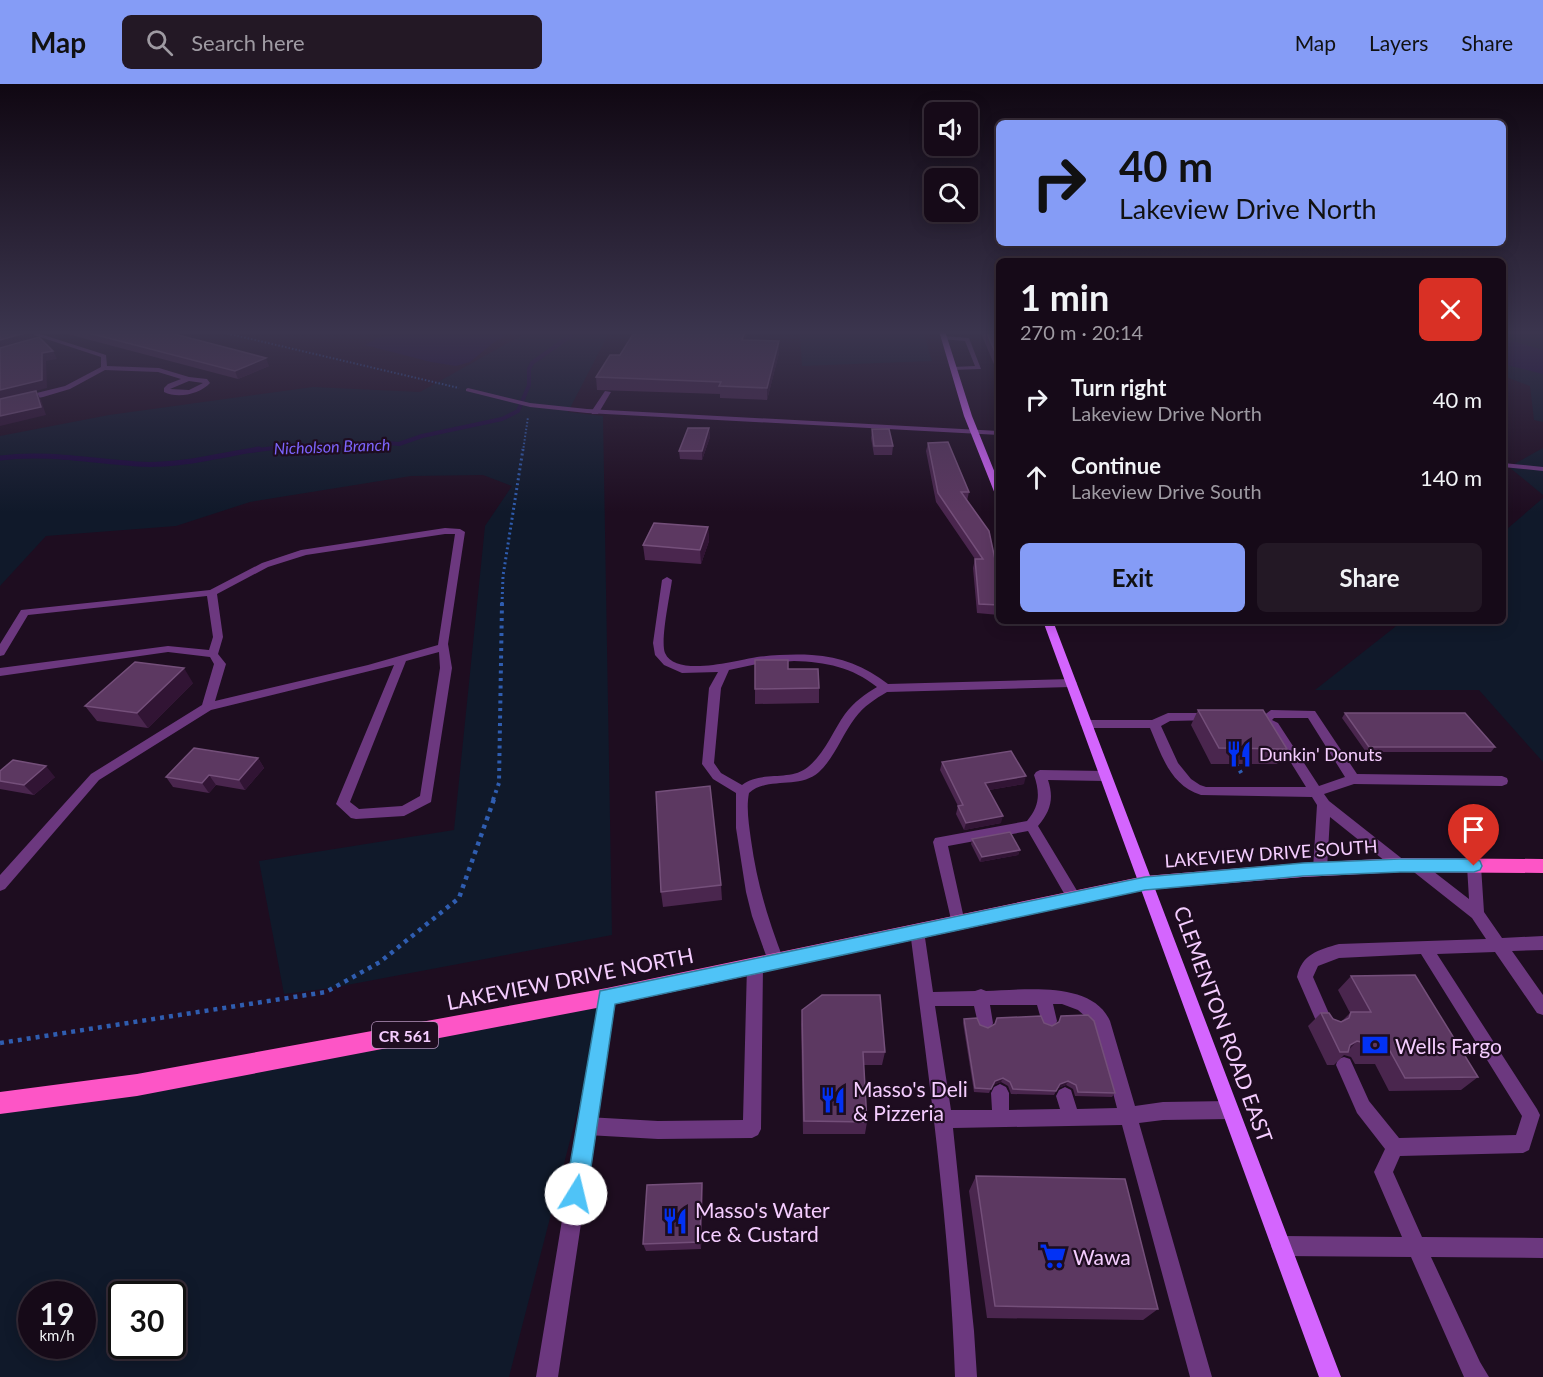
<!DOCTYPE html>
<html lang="en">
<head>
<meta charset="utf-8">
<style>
	:root { --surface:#160a18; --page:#231825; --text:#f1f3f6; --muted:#9e9aa2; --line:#352b37; --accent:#859cf6 }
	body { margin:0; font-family:Lato,sans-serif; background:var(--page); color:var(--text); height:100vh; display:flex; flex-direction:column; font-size:22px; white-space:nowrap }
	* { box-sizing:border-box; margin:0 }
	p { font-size:20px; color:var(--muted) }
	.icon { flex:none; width:33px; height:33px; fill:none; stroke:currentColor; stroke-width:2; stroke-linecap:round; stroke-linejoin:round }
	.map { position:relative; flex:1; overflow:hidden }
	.panel { position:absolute; left:996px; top:174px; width:510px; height:366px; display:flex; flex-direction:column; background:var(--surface); border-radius:9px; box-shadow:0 3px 15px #0003,0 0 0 2px var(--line) }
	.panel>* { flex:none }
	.top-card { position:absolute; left:996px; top:36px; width:510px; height:126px; border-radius:9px; box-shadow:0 3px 15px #0003,0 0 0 2px var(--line); background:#859cf6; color:#111; overflow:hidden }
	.fabs { position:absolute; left:924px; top:18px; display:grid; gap:12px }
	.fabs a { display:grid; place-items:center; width:54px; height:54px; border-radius:9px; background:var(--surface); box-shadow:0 3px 15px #0003,0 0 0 2px var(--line); font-size:30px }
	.speed { position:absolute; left:18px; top:1197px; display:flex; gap:12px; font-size:30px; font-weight:700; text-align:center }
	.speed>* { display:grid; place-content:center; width:78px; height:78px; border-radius:50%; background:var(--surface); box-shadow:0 3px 15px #0003,0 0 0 2px var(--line); line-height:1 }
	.speed small { font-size:15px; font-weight:400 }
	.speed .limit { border:3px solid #111; border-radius:9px; background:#fff; color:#111 }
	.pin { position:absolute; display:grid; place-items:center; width:51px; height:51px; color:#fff; margin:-62px -26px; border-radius:50% 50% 50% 0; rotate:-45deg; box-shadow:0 0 6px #0007 }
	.pin .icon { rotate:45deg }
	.me { position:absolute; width:66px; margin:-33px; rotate:9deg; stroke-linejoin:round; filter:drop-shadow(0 0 4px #0008) }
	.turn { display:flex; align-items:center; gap:21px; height:126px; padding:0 24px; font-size:27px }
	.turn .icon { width:78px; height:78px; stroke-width:2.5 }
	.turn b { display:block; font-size:42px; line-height:51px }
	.round { display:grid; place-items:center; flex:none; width:63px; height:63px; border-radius:9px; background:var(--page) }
	.head { display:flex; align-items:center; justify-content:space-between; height:102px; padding:0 24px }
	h1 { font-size:36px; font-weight:700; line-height:45px }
	.button { display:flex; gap:12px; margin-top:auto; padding:12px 24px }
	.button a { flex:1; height:69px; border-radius:9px; background:var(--accent); color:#111; font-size:24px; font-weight:700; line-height:69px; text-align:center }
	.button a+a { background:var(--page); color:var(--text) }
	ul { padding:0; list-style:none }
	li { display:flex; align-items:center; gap:18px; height:78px; padding:0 24px }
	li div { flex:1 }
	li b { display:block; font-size:22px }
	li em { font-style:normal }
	header { display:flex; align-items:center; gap:36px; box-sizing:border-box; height:84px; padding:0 30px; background:var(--accent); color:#111 }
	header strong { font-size:28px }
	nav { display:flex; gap:33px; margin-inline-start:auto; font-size:21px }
	.search { width:420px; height:54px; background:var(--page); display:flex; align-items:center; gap:15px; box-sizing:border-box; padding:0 21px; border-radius:9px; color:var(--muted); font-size:22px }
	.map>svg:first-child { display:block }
</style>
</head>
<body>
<header>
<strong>Map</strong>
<div class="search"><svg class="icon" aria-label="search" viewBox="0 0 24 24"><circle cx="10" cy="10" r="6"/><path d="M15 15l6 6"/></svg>Search here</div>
<nav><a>Map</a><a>Layers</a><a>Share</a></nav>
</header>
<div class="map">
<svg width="1543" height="1293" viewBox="0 0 1543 1293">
	<rect width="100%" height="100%" fill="#1e0d20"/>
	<path fill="#10192a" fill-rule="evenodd" d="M 529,247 L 610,247 L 568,328 L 603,332 L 612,851 L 331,904 L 284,910 L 259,777 L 454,746 L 485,442 L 512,402 L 483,391 L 411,392 L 250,418 L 176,442 L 46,452 L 0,502 L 0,352 L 109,331 L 313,303 L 420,308 Z
		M 762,247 L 923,247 L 932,277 L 802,282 L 800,251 Z
		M 1503,247 L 1543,247 L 1543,266 L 1503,256 Z
		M 1503,279 L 1543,289 L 1543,338 L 1534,336 L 1530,302 L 1503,292 Z
		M 1543,364 L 1543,411 L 1509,383 Z
		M 1543,414 L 1543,678 L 1479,606 L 1315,606 L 1400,539 L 1398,537 L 1503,537 L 1503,445 L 1507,445 Z
		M 607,913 L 509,1293 L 0,1293 L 0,1012 ZM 32,1210 L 82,1210 L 82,1262 L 32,1262 ZM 122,1210 L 172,1210 L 172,1262 L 122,1262 Z"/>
	<path fill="#1b093d" d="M 417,247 L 515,247 L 494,258 L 470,278 L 456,282 L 431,278 L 365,261 L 377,254 Z
		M 1503,254 L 1543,266 L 1543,290 L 1503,280 Z"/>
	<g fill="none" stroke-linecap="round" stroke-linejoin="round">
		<path stroke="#1b093d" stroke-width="4" d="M 250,367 L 298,361 L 338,365 L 377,358 L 399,360 L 422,352 L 502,335 L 518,327 L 529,301 L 529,285 L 532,279 L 577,247"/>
		<path stroke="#1b093d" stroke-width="5" d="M 0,374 C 48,368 90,377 137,380 C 177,383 220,371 259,365"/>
		<path stroke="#2f5db0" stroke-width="2" stroke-dasharray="1.5 2" stroke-linecap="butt" d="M 217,247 L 459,304
			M 523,367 L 528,333"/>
		<path stroke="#2f5db0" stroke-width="3" stroke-dasharray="2 3" stroke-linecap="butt" d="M 502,520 L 503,492 L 523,365"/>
		<path stroke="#2f5db0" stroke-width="4" stroke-dasharray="3 4.5" stroke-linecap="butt" d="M 1236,680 L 1243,692
			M 493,716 L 499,699 L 502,518"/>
		<path stroke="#2f5db0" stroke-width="4.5" stroke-dasharray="4 5" stroke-linecap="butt" d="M 0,959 L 326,908 L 380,878 L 459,814 L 494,715"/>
		<path fill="#6c387f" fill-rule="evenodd" d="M 944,252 L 969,254 L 981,285 L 951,286 L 951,284 L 953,283 L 975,282 L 965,257 L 942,255 L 941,254 Z
			M 605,307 L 611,308 L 598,330 L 592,330 L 591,328 Z
			M 445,444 L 460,445 L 465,448 L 448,560 L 452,584 L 431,718 L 404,732 L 356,735 L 351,734 L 336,720 L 394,581 L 211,626 L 99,696 L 5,805 L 0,807 L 0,791 L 91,690 L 202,621 L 214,580 L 210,573 L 168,568 L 0,592 L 0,584 L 168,562 L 209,566 L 213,553 L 207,512 L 28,531 L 4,571 L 0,572 L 0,560 L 21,526 L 210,506 L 262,479 L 301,466 ZM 445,450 L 455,450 L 438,561 L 368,581 L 215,617 L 226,580 L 218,570 L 223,553 L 217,510 L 268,483 L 306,471 ZM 439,568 L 440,584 L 420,712 L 402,722 L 359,725 L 350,718 L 406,577 Z
			M 667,493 L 672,496 C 670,511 660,557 665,569 C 676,594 737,576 757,573 C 775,571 793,570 812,571 C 841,573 865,582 888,600 L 1071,595 L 1077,599 L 1071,603 L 887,608 C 875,615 864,622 855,634 C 842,651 835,673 819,688 C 799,706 768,692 749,709 C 746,724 749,741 751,756 C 757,800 768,835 784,877 L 781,882 L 776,884 L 771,882 L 768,877 L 752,832 L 746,808 L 736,744 L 736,709 L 713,695 L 702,680 L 709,604 L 718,588 L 682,589 L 664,581 L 655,571 L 653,559 L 662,496 ZM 794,577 C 826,578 852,583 877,603 C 865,610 854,618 845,630 C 833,647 825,669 808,683 C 790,698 762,686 742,701 L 721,689 L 714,679 L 721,604 L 729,586 L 757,580 Z
			M 1044,537 L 1073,537 C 1067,542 1052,543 1044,541 Z
			M 1271,626 L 1315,627 L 1357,690 L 1502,692 L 1507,694 L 1508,697 L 1507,700 L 1502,702 L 1354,700 L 1324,710 L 1329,717 L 1405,777 L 1407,781 L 1405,785 L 1400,787 L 1395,785 L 1330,733 L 1327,785 L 1325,789 L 1320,791 L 1315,789 L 1313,785 L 1317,721 L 1312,713 L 1201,711 C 1170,701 1162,672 1150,644 L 1086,644 L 1080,640 L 1086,636 L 1152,636 L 1168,629 L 1210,629 L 1214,630 L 1216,633 L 1214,636 L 1170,637 L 1161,642 L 1178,679 L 1191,695 L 1200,701 L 1206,703 L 1306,703 L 1270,645 L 1254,637 L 1252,634 L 1258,630 L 1263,632 ZM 1274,634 L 1308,634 L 1345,693 L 1319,702 L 1278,639 L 1272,636 Z
			M 1040,686 L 1105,687 L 1109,689 L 1111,692 L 1109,695 L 1105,697 L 1048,696 C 1054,714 1051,727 1038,742 L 1079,810 L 1081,814 L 1079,818 L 1074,820 L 1069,818 L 1028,747 L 948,762 L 965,839 L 963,844 L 958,845 L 953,844 L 933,758 L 935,754 L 1027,737 C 1040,722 1040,709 1034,691 L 1036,688 Z
			M 1415,775 L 1420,777 L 1469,815 L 1467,782 L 1469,778 L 1474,776 L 1479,778 L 1481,782 L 1484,828 L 1502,854 L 1543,852 L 1543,866 L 1512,867 L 1543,911 L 1543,931 L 1537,929 L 1495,868 L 1437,870 L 1537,1025 L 1540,1031 L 1529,1066 L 1523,1069 L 1400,1072 L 1393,1088 L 1422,1153 L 1543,1154 L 1543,1174 L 1431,1173 L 1480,1278 L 1489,1293 L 1464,1293 L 1411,1173 L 1281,1172 L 1274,1169 L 1271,1162 L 1274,1155 L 1281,1152 L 1402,1153 L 1374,1088 L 1385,1065 L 1357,1029 L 1336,981 L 1338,975 L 1344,973 L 1350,975 L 1369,1017 L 1399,1054 L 1516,1051 L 1522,1032 L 1421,870 L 1339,874 L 1318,882 L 1313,893 L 1334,941 L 1332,946 L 1326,949 L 1320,946 L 1297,893 C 1302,870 1318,866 1339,860 L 1486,855 L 1472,834 L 1410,785 L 1408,781 L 1410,777 Z
			M 917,841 L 922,842 L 924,847 L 933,908 L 975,907 L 981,905 L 986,907 C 1023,906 1092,896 1110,937 L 1135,1022 L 1163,1018 L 1230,1017 L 1236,1020 L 1239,1026 L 1236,1032 L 1230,1035 L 1163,1036 L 1139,1039 L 1212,1293 L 1190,1293 L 1122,1041 L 953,1044 L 974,1247 L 977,1293 L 955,1293 C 950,1144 929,995 910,847 L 912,842 ZM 1053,920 L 1062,920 L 1078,926 L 1095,941 L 1117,1024 L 1077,1025 L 1071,1006 L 1065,1003 L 1059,1006 L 1056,1012 L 1060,1025 L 1009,1026 L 1009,1009 L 1006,1003 L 1000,1000 L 994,1003 L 991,1009 L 992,1026 L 951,1026 L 935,922 L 974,922 L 979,944 L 985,947 L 991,944 L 993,939 L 990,921 L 1037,921 L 1043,942 L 1049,945 L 1055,942 L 1057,937 Z
			M 755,875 L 760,877 L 763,882 L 761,1045 L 758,1051 L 752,1054 L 658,1055 L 587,1051 L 581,1048 L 578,1042 L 581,1036 L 587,1033 L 658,1037 L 743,1036 L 747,882 L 750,877 Z"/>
		<path fill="#6c387f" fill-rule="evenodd" d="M 22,247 L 31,247 L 106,271 L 107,282 L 159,284 L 189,293 L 207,295 L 210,299 C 200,310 178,315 164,308 L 164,304 L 168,300 L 181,295 L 158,288 L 105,286 L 70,305 L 43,313 L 0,322 L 0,318 L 65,302 L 101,283 L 101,273 ZM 189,297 L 203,299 L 189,306 L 170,305 Z
			M 468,304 L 530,319 L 587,325 L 999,347 L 999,351 L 587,329 L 530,323 L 466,307 L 466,305 Z
			M 1503,379 L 1543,383 L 1543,387 L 1503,383 Z
			M 607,906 L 613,908 L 615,913 L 558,1293 L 536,1293 L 599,913 L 601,908 Z"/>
		<path fill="#d465fe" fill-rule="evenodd" d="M 939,247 L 945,247 L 972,332 L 999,399 L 999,413 L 995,410 L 964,332 Z
			M 1043,537 L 1053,537 L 1341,1293 L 1319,1293 Z"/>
		<path fill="#fd55c6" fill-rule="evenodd" d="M 1400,774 L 1543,775 L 1543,789 L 1400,788 L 1303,793 L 1145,806 L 607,922 L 137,1012 L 0,1030 L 0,1008 L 137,990 L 607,904 L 1145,792 L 1303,779 Z"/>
	</g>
	<path fill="#4a264e" d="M 56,247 L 163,247 L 269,282 L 238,295 Z
		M 980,247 L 999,247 L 999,292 Z
		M 746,256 L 779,257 L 779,269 L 767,316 L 720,314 L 720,310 L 597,306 L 596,293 L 620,271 Z
		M 709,344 L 710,353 L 702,376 L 680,375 L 679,367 Z
		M 872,345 L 893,362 L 892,371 L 874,371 L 871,354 Z
		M 928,359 L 969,408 L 967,417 L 999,494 L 999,531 L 977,529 L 973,484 L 975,475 L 936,418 L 926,367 Z
		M 708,443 L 709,457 L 701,480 L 645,476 L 643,461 Z
		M 755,576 L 788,585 L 819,604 L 819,619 L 755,620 Z
		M 193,599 L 148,644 L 97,637 L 85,622 Z
		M 1198,626 L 1287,665 L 1277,680 L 1211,680 L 1191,641 Z
		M 1345,629 L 1495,663 L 1491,668 L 1366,668 L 1342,634 Z
		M 258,674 L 264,684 L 245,706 L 216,701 L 209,709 L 173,703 L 166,693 Z
		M 942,678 L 1024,700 L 989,706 L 1001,739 L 964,746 L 956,730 L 958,722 L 940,686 Z
		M 0,687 L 55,693 L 34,711 L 0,705 Z
		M 972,755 L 1020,766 L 1018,771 L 980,778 L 971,760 Z
		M 721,801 L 722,816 L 663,823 L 661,808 Z
		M 1351,892 L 1478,993 L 1461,1006 L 1389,1007 L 1375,980 L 1355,980 L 1351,973 L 1344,971 L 1334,981 L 1327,981 L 1308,942 L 1321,929 L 1341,938 L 1350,929 L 1338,906 Z
		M 802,926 L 885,968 L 882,981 L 864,981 L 867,1038 L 865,1050 L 803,1050 L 801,940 Z
		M 1061,932 L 1115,1009 L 1112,1013 L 1075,1012 L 1073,1005 L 1066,1001 L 1058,1004 L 1054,1011 L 1011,1010 L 1008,1002 L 1001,998 L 993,1001 L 989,1009 L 974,1008 L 963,939 L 964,935 L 988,944 L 994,940 L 1044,939 L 1052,942 L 1058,939 Z
		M 976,1092 L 1158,1225 L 1143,1236 L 987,1234 L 969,1107 Z
		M 702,1099 L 703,1106 L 701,1165 L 646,1167 L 643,1160 Z"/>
	<path fill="#311434" d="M 32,247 L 36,255 L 0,266 L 0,256 Z
		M 746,247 L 746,257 L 742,256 Z
		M 779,257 L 779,269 L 767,316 L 767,304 Z
		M 53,267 L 57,275 L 46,277 L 47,304 L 0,316 L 0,306 L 42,269 Z
		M 266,274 L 269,282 L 238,295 L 235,287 Z
		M 36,307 L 41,316 L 46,331 L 0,342 L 0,332 Z
		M 709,344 L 710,353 L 702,376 L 702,367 Z
		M 708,443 L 709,457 L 701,480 L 700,466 Z
		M 184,584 L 193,599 L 148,644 L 137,629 Z
		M 258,674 L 264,684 L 245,706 L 239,696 Z
		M 46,682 L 55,693 L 34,711 L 24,701 Z
		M 209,691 L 216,701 L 209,709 L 202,699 Z
		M 1026,692 L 1024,700 L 983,707 L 985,699 Z
		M 1003,732 L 1001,739 L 964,746 L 966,739 Z
		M 1020,766 L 1018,771 L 980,778 L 982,773 Z
		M 1357,957 L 1347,968 L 1350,961 Z
		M 1003,994 L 1001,998 L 993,1001 L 989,1009 L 995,997 Z
		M 1068,997 L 1066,1001 L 1058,1004 L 1060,1000 Z
		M 702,1099 L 703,1106 L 701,1165 L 700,1158 Z"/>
	<path fill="#5c3861" stroke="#744f7a" stroke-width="1.5" d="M 0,247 L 32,247 L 0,256 Z
		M 81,247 L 163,247 L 266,274 L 235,287 Z
		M 635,247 L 745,247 L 742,256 L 779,257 L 767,304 L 719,302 L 721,298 L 596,293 L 610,271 L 620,271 Z
		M 986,247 L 999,247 L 999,277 Z
		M 39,253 L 53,267 L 42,269 L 42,296 L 0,306 L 0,264 Z
		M 36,307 L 41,323 L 0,332 L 0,315 Z
		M 688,344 L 709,344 L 702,367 L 679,367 Z
		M 872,345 L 889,345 L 893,362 L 874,362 Z
		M 948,358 L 969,408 L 961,408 L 989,447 L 999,494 L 999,521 L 979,520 L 975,475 L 983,475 L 938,409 L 928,359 Z
		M 654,439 L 708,443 L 700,466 L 643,461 Z
		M 755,576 L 788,576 L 788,585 L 818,585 L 819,604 L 755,605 Z
		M 135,578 L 184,584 L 137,629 L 85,622 Z
		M 1198,626 L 1263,626 L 1287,665 L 1219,664 Z
		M 1345,629 L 1465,629 L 1495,663 L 1369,663 Z
		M 194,664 L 258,674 L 239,696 L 209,691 L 202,699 L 166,693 Z
		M 1011,667 L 1026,692 L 985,699 L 1003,732 L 966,739 L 958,722 L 963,721 L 942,678 Z
		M 13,676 L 46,682 L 24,701 L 0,697 L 0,687 Z
		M 710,702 L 721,801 L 661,808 L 656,708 Z
		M 1010,748 L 1020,766 L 982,773 L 972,755 Z
		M 1415,891 L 1478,993 L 1405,994 L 1390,967 L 1369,967 L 1365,959 L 1357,957 L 1350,961 L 1348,968 L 1340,968 L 1321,929 L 1329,929 L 1333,935 L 1341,938 L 1349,934 L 1351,928 L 1371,928 L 1351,892 Z
		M 822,911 L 880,911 L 885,968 L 863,968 L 867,1038 L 804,1037 L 802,926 Z
		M 1088,931 L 1094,937 L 1115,1009 L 1078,1008 L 1076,1001 L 1068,997 L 1060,1000 L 1056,1007 L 1013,1005 L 1010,998 L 1003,994 L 995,997 L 991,1005 L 975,1004 L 964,935 L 977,934 L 980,941 L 988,944 L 995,940 L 997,934 L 1041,932 L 1044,939 L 1052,942 L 1059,938 L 1061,932 Z
		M 976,1092 L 1125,1095 L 1158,1225 L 995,1222 Z
		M 702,1099 L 700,1158 L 643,1160 L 647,1101 Z"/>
	<linearGradient id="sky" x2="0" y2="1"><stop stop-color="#100712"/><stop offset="0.58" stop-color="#3b354e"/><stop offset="1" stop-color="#3b354e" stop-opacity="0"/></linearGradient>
	<rect width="1543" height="428" fill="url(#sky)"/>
	<path fill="#4fc3f7" stroke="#337fa1" stroke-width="1.5" d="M 1400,775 L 1474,775 L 1480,777 L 1482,782 L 1480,786 L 1474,788 L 1400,788 L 1303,792 L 1145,806 L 615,920 L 587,1110 L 584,1118 L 576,1121 L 569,1118 L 565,1110 L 600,907 L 1145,793 L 1303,779 Z"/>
	<defs>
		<g id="restaurant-bare" transform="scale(2.07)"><path d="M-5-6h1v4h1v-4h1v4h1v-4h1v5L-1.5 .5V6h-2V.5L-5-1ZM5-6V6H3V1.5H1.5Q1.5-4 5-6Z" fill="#0232f5" stroke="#1e0d20" stroke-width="2.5" paint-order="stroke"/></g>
		<g id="bank-bare" transform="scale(2.07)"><path d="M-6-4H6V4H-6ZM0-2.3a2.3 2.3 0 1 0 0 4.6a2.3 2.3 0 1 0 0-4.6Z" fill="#0232f5" stroke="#1e0d20" stroke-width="2.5" paint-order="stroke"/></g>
		<g id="supermarket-bare" transform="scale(2.07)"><path d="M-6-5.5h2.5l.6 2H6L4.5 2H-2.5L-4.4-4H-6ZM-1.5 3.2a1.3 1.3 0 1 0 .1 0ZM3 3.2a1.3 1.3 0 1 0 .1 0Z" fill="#0232f5" stroke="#1e0d20" stroke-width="2.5" paint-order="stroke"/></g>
	</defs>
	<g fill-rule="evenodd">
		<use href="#restaurant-bare" x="1239" y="670"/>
		<use href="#bank-bare" x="1375" y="961"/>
		<use href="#restaurant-bare" x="833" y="1016"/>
		<use href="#restaurant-bare" x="675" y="1137"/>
		<use href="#supermarket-bare" x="1053" y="1172"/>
	</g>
	<g text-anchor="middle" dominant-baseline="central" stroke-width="4.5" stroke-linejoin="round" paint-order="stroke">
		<g font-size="16" font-style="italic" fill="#7d64fd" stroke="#1e0d20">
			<text transform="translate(332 362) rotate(-2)">Nicholson Branch</text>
		</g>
		<rect fill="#1e0d20" stroke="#b493bc" stroke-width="1.5" x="372" y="938" width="66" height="26" rx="4.5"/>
		<g font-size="16" font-weight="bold" fill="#f5cdff">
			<text x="405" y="951">CR 561</text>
		</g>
		<g font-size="18" fill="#f5cdff" stroke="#1e0d20" text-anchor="start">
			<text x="1259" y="670">Dunkin' Donuts</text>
		</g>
		<g font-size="18" fill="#f5cdff" stroke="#1e0d20">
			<text transform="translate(1271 769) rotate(-4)">LAKEVIEW DRIVE SOUTH</text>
		</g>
		<g font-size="21" fill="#f5cdff" stroke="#1e0d20">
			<text transform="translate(570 894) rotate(-11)">LAKEVIEW DRIVE NORTH</text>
			<text transform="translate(1224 940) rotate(70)">CLEMENTON ROAD EAST</text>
		</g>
		<g font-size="21" fill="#f5cdff" stroke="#1e0d20" text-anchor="start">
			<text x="1395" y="961">Wells Fargo</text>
			<text x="853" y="1004">Masso's Deli<tspan x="853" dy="24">&amp; Pizzeria</tspan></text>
			<text x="695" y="1125">Masso's Water<tspan x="695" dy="24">Ice &amp; Custard</tspan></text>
			<text x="1073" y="1172">Wawa</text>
		</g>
	</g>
</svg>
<div class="fabs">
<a><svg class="icon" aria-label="sound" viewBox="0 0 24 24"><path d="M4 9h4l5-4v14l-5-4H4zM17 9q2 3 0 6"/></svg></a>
<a><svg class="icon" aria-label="search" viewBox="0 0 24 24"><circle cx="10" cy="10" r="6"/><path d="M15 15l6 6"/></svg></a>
</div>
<div class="speed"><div>19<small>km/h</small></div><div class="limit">30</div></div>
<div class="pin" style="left:1474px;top:782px;background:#d93025"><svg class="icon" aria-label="arrive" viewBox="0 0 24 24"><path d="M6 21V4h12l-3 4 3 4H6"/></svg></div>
<svg class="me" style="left:576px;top:1110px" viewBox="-20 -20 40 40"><circle r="19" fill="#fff"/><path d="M0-13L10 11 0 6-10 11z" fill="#4fc3f7"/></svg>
<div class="top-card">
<div class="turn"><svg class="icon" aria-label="right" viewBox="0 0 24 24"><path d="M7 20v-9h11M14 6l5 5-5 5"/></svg><div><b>40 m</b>Lakeview Drive North</div></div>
</div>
<section class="panel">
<div class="head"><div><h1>1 min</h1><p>270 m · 20:14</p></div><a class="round" style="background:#d93025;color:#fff"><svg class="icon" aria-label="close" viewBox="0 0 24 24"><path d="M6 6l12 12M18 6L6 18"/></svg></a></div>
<ul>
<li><svg class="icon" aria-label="right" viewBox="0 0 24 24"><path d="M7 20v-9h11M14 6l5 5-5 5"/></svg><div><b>Turn right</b><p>Lakeview Drive North</p></div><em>40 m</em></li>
<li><svg class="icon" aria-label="ahead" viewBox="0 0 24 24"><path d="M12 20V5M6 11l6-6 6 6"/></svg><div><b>Continue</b><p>Lakeview Drive South</p></div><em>140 m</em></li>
</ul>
<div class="button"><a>Exit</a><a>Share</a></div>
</section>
</div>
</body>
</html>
